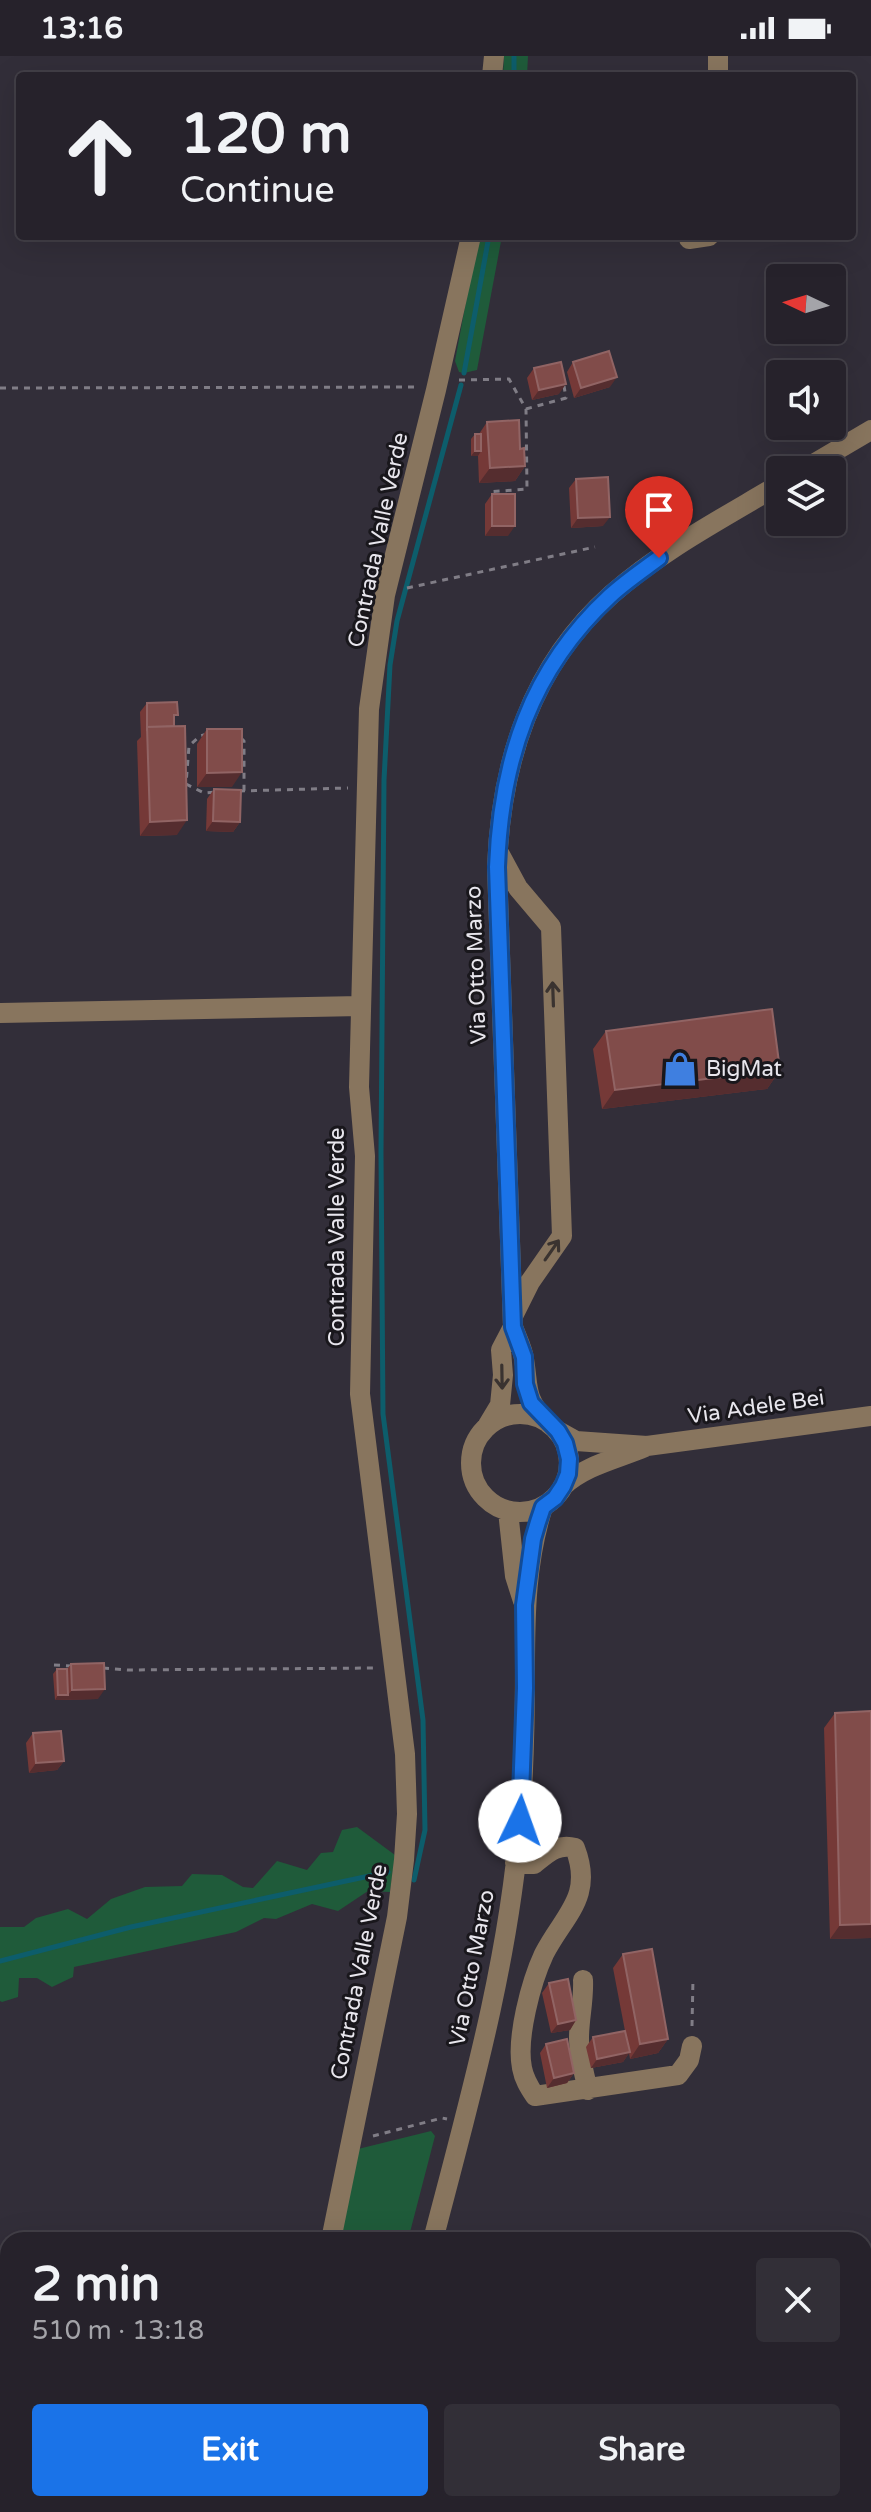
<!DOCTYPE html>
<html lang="en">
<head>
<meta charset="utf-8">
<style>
	:root { --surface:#26222b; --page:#322f37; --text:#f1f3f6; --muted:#a4a4a9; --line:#423f47; --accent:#1a73e8 }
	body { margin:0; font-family:"Varela Round",sans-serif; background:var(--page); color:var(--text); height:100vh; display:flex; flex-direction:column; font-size:30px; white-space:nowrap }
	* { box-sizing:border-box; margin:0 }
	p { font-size:26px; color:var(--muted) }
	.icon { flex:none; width:44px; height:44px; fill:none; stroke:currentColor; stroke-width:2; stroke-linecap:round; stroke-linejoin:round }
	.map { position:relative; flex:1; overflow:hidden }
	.drawer { position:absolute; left:0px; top:2176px; width:872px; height:280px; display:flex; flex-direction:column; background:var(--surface); border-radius:24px 24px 0 0; box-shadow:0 8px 32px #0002,0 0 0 2px var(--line) }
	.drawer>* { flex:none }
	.hud { position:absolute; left:16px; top:16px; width:840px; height:168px; border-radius:8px; box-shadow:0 8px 32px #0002,0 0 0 2px var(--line); background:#26222b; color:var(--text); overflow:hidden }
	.needle { width:52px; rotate:274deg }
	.buttons { position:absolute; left:766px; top:208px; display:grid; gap:16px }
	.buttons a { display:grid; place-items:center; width:80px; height:80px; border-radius:8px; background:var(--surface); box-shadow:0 8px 32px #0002,0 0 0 2px var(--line); font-size:40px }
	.pin { position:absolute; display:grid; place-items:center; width:68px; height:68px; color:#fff; margin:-82px -34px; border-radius:50% 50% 50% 0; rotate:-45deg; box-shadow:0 0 8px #0007 }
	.pin .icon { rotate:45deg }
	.me { position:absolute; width:88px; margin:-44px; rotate:3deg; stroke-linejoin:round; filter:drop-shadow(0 0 6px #0008) }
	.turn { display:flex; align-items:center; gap:28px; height:168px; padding:0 32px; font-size:36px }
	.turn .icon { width:104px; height:104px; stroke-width:2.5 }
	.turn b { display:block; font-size:56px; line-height:68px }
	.round { display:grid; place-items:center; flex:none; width:84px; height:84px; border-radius:8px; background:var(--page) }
	.overview { display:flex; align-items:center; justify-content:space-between; height:136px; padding:0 32px }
	h1 { font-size:48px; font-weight:800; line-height:60px }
	.action { display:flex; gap:16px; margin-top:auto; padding:16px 32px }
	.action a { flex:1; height:92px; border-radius:8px; background:var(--accent); color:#fff; font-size:32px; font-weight:800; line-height:92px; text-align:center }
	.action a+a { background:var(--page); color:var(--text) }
	.status { display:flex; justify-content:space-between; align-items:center; height:56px; padding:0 40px; background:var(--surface); direction:ltr }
	.status svg { height:22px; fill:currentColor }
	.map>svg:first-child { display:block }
</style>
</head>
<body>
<div class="status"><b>13:16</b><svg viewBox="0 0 49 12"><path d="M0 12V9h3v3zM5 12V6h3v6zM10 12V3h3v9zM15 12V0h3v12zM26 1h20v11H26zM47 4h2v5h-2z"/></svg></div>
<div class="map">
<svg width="871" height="2456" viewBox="0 0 871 2456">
	<rect width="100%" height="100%" fill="#322e39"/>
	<path fill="#1f5b3a" d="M 504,0 L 528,0 L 527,20 L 503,20 Z
		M 478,180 L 502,180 L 477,314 L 464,317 L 459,316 L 455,305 Z
		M 357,1771 L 395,1799 L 390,1836 L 368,1835 L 338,1855 L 312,1848 L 276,1863 L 264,1862 L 236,1876 L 74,1911 L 73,1921 L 52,1931 L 37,1922 L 19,1922 L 18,1941 L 2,1946 L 0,1945 L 0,1871 L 24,1871 L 36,1862 L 68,1853 L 87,1863 L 111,1843 L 145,1831 L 182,1830 L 192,1818 L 222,1819 L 243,1831 L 253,1832 L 277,1805 L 307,1814 L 321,1797 L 333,1796 L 342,1774 Z
		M 431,2075 L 435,2080 L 408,2184 L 336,2184 L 358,2093 Z
		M 871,2423 L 871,2456 L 785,2456 L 785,2448 L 864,2448 L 864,2424 Z
		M 288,2448 L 341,2448 L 339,2456 L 286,2456 Z"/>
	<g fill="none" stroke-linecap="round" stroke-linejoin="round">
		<path stroke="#0d5d6b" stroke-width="5" d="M 514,20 L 514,0
			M 464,317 L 489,180
			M 414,1824 L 425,1774 L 423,1664 L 383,1358 L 381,1097 L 384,724 L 390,609 L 397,565 L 461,329
			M 0,1905 L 131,1871 L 388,1816"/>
		<path stroke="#807d86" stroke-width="3" stroke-dasharray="6 6" stroke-linecap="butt" d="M 459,324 L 509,323 L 526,353 L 527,433 L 488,436
			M 0,332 L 416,331
			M 526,353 L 566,342 L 564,330
			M 407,532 L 595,491
			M 207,678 L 200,680 L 189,690 L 186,728 L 204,737 L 216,736
			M 241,682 L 244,685 L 244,735
			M 239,735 L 348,732
			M 54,1609 L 71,1610
			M 103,1612 L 127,1614 L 375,1612
			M 692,1970 L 693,1922
			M 373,2080 L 442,2062 L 447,2063"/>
		<path stroke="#88755e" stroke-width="20" d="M 718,0 L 718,20
			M 492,20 L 494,0
			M 689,183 L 709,180
			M 803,414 L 871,374
			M 499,797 L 518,832 L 551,871 L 562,1180 L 530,1226 L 514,1258
			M 0,957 L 361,950
			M471 1407a49 49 0 1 1 98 0a49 49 0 1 1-98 0Z
			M 545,1365 C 524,1339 529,1334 524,1303 C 523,1293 517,1282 513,1271 L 497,811 C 501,706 531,610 612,538 C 662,494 723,462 780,428
			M 488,1369 L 500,1349 L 503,1319 L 501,1294 L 513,1271
			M 558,1375 L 576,1385 L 647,1390 L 871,1360
			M 563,1430 C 586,1409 617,1403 645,1391
			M 508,1455 L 515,1520 L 523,1545
			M 515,1807 L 534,1808 C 547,1798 557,1787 575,1792 C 594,1841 564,1859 544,1898 C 531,1926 516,1982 522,2012 C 524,2023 529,2031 535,2040 L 678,2019 L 689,2004 L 692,1990
			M 583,1924 C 584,1944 579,1963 579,1982 C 579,2000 584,2017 588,2034
			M 331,2184 L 397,1861 L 404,1804 L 407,1758 L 405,1698 L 360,1338 L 365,1100 L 359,1031 L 369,653 L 385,539 L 436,334 L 471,180
			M 433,2184 C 469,2046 509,1906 520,1764 C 524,1714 525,1663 525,1612 C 525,1557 526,1504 543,1451
			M 277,2456 L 279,2448
			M 362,2456 L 364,2448
			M 407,2456 L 418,2448"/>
	</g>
	<path fill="#753937" d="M 573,306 L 610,331 L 574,342 L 567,316 Z
		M 534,312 L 559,338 L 532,344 L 527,322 Z
		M 487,366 L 520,393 L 525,410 L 515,425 L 479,427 L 478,400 L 471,400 L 471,383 L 475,378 L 479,378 Z
		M 576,423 L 603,470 L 571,472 L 569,432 Z
		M 492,438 L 508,480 L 485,480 L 485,448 Z
		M 147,647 L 174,665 L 177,779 L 140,780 L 137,685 L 141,681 L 140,656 Z
		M 207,673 L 232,731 L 197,731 L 197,688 Z
		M 214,733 L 240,766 L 233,776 L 206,775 L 207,743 Z
		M 606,975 L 780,1014 L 767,1033 L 602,1053 L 593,993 Z
		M 71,1608 L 98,1643 L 55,1644 L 53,1618 L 57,1613 L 67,1613 Z
		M 871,1655 L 871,1882 L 830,1883 L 824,1672 L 835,1657 Z
		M 33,1677 L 64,1705 L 57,1714 L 29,1717 L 26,1687 Z
		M 623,1898 L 668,1983 L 658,1997 L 630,2003 L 629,1997 L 623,2006 L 591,2012 L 586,1991 L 593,1981 L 625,1975 L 613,1912 Z
		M 549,1927 L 576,1964 L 570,1974 L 551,1977 L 542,1937 Z
		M 546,1988 L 574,2017 L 567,2027 L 547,2032 L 540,1997 Z"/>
	<path fill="#552d2f" d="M 617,321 L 610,331 L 574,342 L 581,332 Z
		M 566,328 L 559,338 L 532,344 L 539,334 Z
		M 475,395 L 481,395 L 478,400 L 471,400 Z
		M 525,410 L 515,425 L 479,427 L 490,412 Z
		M 610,461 L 603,470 L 571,472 L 578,462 Z
		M 492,470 L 515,470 L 508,480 L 485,480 Z
		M 242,716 L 232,731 L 197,731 L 207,717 Z
		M 187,764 L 177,779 L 140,780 L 150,766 Z
		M 213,765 L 240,766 L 233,776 L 206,775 Z
		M 780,1014 L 767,1033 L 602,1053 L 615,1034 Z
		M 105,1633 L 98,1643 L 55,1644 L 58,1639 L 68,1639 L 72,1634 Z
		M 64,1705 L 57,1714 L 29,1717 L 36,1707 Z
		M 871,1868 L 871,1882 L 830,1883 L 840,1869 Z
		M 576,1964 L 570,1974 L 551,1977 L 558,1968 Z
		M 668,1983 L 658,1997 L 630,2003 L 640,1988 Z
		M 630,1996 L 623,2006 L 591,2012 L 597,2003 Z
		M 574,2017 L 567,2027 L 547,2032 L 554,2022 Z"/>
	<path fill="#814c4a" stroke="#916464" stroke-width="2" d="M 609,295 L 617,321 L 581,332 L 573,306 Z
		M 561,306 L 566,328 L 539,334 L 534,312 Z
		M 519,364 L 520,393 L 524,392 L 525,410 L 490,412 L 487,366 Z
		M 475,378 L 481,378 L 481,395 L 475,395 Z
		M 608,421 L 610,461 L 578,462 L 576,423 Z
		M 492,438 L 515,438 L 515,470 L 492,470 Z
		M 177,646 L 178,659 L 174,659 L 174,670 L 147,671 L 147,675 L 147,647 Z
		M 185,670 L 187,764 L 150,766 L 147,671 Z
		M 207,673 L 242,673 L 242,716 L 207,717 Z
		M 214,733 L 241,734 L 240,766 L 213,765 Z
		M 772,953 L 780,1014 L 615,1034 L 606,975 Z
		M 104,1607 L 105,1633 L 72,1634 L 71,1608 Z
		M 57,1613 L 67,1613 L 68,1639 L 58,1639 Z
		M 871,1655 L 871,1868 L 840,1869 L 835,1657 Z
		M 61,1675 L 64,1705 L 36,1707 L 33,1677 Z
		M 652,1893 L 668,1983 L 640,1988 L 623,1898 Z
		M 568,1923 L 576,1964 L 558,1968 L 549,1927 Z
		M 625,1975 L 630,1996 L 597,2003 L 593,1981 Z
		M 567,1983 L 574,2017 L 554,2022 L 546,1988 Z"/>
	<defs><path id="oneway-shaft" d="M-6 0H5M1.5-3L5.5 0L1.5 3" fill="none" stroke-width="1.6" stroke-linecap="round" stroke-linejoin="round" transform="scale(2)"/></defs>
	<g stroke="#3a3330">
		<use href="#oneway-shaft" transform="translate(553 938) rotate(-92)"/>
		<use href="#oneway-shaft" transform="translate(552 1194) rotate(-55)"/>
		<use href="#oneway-shaft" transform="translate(502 1321) rotate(89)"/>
	</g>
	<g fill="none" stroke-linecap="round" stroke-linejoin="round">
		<g stroke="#114b97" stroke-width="20">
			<path id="route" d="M 520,1765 L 525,1632 L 524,1549 L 533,1483 L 538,1466 L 543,1451 L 555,1442 L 563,1430 L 568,1418 L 569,1403 L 565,1387 L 558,1375 L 531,1347 L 525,1328 L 524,1301 L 513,1271 L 497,811 C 501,705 530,614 610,540 C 625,526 643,514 659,502"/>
		</g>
		<use href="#route" stroke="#1a73e8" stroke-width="14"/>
	</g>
	<defs>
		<g id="shop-bare" transform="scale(2.76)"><path d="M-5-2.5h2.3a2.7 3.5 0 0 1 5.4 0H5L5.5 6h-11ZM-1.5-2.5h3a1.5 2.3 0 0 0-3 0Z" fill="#3f7fe0" stroke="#19171c" stroke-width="2.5" paint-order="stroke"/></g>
	</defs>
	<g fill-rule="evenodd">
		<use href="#shop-bare" x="680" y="1013"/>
	</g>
	<g text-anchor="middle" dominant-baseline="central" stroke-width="6" stroke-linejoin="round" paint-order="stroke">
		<g font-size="22" fill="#e8e6ed" stroke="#19171c">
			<text transform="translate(378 484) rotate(-78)">Contrada Valle Verde</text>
			<text transform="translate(476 909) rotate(-92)">Via Otto Marzo</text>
			<text transform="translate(337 1181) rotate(-90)">Contrada Valle Verde</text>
			<text transform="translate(756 1351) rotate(-8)">Via Adele Bei</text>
			<text transform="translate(472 1912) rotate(-79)">Via Otto Marzo</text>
			<text transform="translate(359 1916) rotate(-79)">Contrada Valle Verde</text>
		</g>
		<g font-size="22" fill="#e8e6ed" stroke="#19171c" text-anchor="start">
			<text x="706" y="1013">BigMat</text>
		</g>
	</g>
</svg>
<div class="buttons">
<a><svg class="needle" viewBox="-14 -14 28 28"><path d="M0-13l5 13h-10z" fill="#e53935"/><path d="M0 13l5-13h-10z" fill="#a4a4a9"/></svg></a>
<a><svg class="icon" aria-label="sound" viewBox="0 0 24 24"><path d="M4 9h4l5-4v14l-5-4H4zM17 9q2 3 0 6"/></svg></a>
<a><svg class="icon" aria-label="layers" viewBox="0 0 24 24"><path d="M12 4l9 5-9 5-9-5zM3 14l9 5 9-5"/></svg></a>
</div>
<div class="pin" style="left:659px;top:502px;background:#d93025"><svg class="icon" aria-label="arrive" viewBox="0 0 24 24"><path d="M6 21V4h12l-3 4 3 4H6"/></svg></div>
<svg class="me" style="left:520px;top:1765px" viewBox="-20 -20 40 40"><circle r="19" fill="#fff"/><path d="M0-13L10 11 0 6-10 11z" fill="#1a73e8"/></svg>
<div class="hud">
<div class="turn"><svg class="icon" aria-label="ahead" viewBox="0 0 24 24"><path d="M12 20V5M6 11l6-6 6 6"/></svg><div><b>120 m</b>Continue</div></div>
</div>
<section class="drawer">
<div class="overview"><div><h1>2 min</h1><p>510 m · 13:18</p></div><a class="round"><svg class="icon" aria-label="close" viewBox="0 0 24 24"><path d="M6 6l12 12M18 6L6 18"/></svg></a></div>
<div class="action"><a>Exit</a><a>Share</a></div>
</section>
</div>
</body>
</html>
